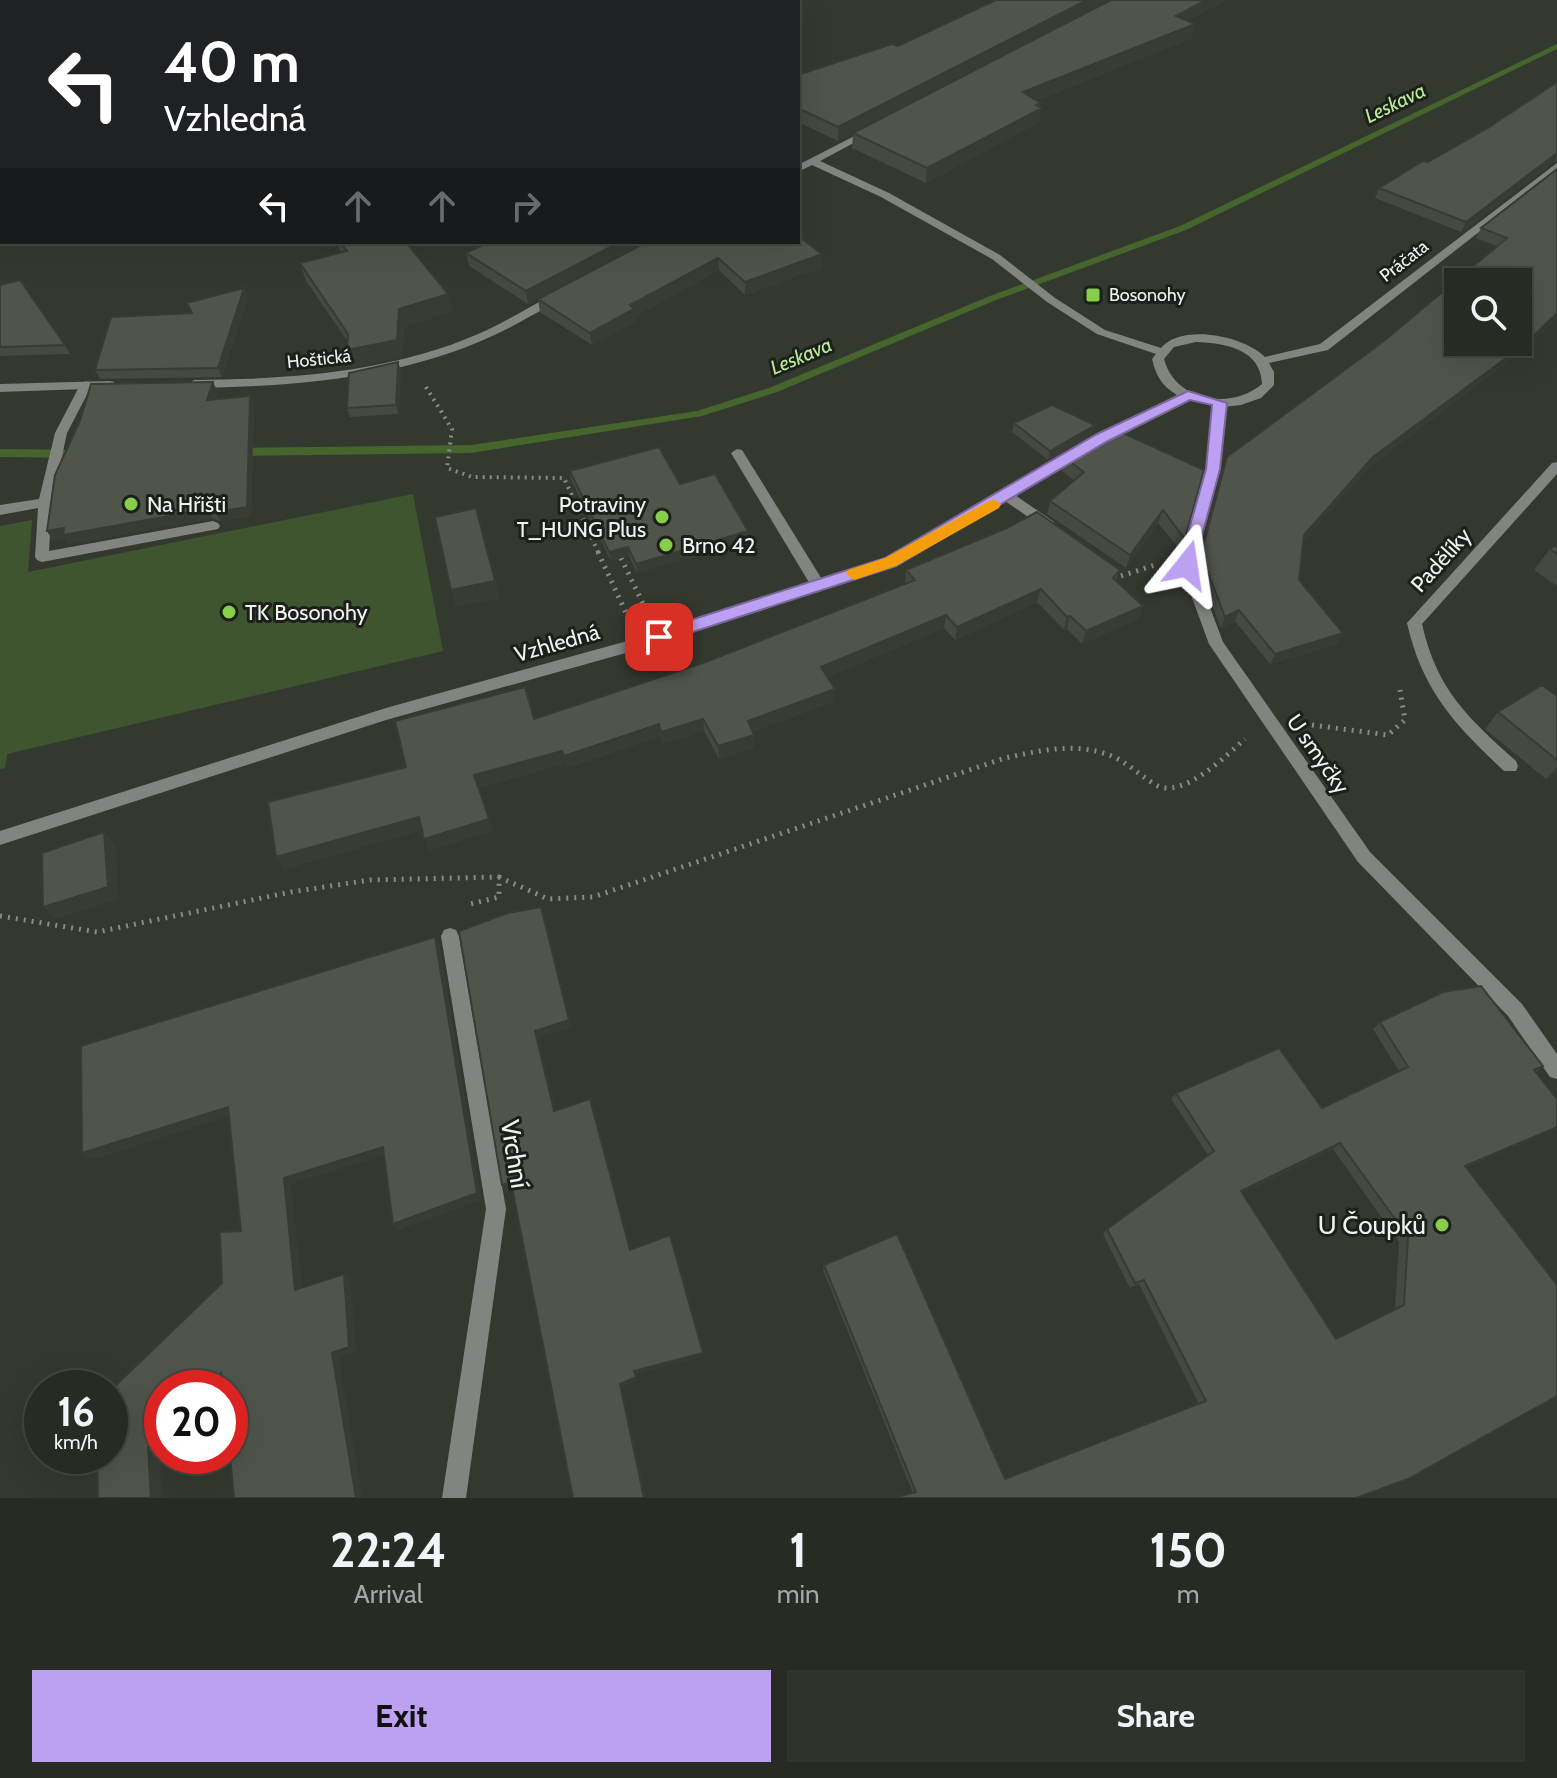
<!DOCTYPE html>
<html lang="en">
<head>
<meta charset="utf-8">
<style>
	:root { --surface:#272b24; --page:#2f332c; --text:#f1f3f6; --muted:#a4a7a6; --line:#434741; --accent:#bca0f2 }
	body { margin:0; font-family:Cabin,sans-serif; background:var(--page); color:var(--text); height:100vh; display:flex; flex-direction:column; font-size:30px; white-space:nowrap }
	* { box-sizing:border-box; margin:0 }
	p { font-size:26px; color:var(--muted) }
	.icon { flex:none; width:44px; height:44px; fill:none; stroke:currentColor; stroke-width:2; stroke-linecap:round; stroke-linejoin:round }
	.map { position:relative; height:1498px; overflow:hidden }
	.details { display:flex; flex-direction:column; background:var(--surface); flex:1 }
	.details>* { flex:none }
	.banner { position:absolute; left:0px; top:0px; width:800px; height:244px; box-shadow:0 8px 32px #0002,0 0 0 2px var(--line); background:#202124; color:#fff; overflow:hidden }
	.fabs { position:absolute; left:1444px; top:268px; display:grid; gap:16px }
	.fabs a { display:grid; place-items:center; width:88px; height:88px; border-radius:0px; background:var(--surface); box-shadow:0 8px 32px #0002,0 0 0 2px var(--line); font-size:40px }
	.speed { position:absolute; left:24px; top:1370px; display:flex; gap:16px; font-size:40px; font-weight:700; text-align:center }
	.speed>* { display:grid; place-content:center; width:104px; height:104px; border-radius:50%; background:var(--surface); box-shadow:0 8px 32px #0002,0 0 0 2px var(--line); line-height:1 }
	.speed small { font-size:20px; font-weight:400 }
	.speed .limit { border:12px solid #d22; background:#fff; color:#111 }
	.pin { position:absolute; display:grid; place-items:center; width:68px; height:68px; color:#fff; margin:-34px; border-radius:16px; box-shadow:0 4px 12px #0006 }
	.me { position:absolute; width:88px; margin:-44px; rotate:15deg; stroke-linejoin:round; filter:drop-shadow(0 0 6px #0008) }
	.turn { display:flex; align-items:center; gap:28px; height:168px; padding:0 32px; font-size:36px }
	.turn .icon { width:104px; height:104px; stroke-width:2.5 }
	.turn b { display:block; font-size:56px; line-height:68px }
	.lanes { display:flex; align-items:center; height:76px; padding:0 32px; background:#0003; justify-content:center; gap:40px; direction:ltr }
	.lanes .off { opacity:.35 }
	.eta { display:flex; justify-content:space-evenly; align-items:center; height:136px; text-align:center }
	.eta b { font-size:48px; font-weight:800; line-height:56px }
	.cta { display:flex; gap:16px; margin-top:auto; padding:16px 32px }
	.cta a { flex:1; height:92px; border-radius:0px; background:var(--accent); color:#111; font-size:32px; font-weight:800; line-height:92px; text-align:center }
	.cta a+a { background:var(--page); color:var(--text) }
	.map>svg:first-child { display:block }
</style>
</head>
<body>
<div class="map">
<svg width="1557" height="1498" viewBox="0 0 1557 1498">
	<rect width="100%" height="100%" fill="#343930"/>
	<path fill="#3f5530" d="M 413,494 L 443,651 L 7,754 L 5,768 L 0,769 L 0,526 L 32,520 L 28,572 Z"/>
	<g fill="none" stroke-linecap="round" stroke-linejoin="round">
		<path fill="#45652c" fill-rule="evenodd" d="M 1557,44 L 1557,49 L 1186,230 L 996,300 L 777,392 L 702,416 L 471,453 L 237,456 L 231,452 L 237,448 L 471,445 L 697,411 L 769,388 L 990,296 L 1180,226 Z
			M 0,449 L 84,450 L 90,454 L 84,458 L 0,457 Z"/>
		<path stroke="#878c84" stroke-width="4" stroke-dasharray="2 5" stroke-linecap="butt" d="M 426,387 L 452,429 L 447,468 L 472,477 L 564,478 L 599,554"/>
		<path stroke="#878c84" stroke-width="5" stroke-dasharray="2 6" stroke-linecap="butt" d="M 598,552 L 627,615
			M 621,558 L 645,608
			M 1121,576 L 1158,564
			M 1312,725 L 1388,735 L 1405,720 L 1400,690
			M 499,877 L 548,899 L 593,897 L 1005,758 C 1037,751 1071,743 1103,753 C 1125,759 1137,774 1156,785 C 1182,800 1227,755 1245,739
			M 0,916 L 97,932 L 291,892 L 370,880 L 499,877 L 499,897 L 466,905"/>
		<path fill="#828480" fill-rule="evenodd" d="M 86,381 L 92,385 L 67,433 L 52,502 L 49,551 L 213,521 L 218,523 L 220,526 L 218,529 L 42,562 L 37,560 L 35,557 L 38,508 L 0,515 L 0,505 L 39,499 L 55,433 L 80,385 Z
			M 1220,399 L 1226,403 L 1220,469 L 1194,565 L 1223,642 L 1370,852 L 1522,1004 L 1557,1054 L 1557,1079 L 1550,1077 L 1508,1016 L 1358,862 L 1209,644 L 1180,565 L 1206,469 L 1214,403 Z
			M 737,449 L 742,450 L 823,581 L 825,585 L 823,589 L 813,589 L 731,453 Z"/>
		<path fill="#828480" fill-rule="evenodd" d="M 868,129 L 876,131 L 820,161 L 889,193 L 1000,255 L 1055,298 L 1105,330 L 1161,348 C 1182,323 1244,336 1265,357 L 1320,344 L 1557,163 L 1557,171 L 1328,350 L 1269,363 L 1274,372 L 1274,385 L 1261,398 L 1241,405 L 1223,407 L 1188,400 L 1100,443 L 1094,439 L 1095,436 L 1177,395 C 1162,386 1156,376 1152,359 L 1156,354 L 1097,334 L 1047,302 L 992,259 L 881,197 L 812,165 L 798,172 L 798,165 ZM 1196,342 C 1225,343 1261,349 1262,384 C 1230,411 1175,401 1164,359 L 1174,347 Z
			M 554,294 L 564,296 C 552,306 535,313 522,321 C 422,377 306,386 194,388 L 188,384 L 194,380 C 290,379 388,373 478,334 C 504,323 529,307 554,294 Z
			M 110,381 L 114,382 L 114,388 L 0,392 L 0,384 Z
			M 1080,447 L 1085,448 L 1085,454 L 1015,495 L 1054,522 L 1054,528 L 1044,528 L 1005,501 L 895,565 L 640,649 L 386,720 L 0,845 L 0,831 L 386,708 L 638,638 L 885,559 Z
			M 1557,462 L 1557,474 L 1422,624 C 1437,690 1467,717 1516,761 L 1518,766 L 1516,771 L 1504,771 C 1455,725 1422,690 1407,623 L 1552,463 Z
			M 450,928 L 456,930 L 459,936 L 506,1209 L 466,1498 L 442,1498 L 486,1209 L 441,936 L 444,930 Z"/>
		<path fill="#acb0a9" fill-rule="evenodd" d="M 0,0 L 10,0 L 0,4 Z"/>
	</g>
	<path fill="#454941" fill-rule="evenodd" d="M 1110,0 L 838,141 L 798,122 L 798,75 L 898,46 Z
		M 1188,21 L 1192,38 L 1037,100 L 1041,103 L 1039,122 L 926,183 L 852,148 L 853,133 Z
		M 1557,82 L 1557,162 L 1555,161 L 1461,232 L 1375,198 L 1379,188 L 1428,162 L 1488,128 Z
		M 1557,169 L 1557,318 L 1519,353 L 1368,468 L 1303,541 L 1299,580 L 1343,633 L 1337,644 L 1270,664 L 1235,621 L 1221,628 L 1197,565 L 1223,468 L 1227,457 L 1384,341 L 1497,246 L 1476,238 L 1481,228 Z
		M 337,242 L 406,242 L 448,294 L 452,311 L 404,327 L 402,357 L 353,367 L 347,350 L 348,342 L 306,281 L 300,263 L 341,253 Z
		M 646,242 L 528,304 L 469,266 L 466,253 Z
		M 647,242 L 822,267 L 745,295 L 719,270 L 635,316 L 636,321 L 592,345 L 540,312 L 538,299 Z
		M 0,285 L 65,345 L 70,354 L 0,356 Z
		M 248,297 L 222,377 L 100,379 L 95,370 L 191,313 Z
		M 401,371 L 398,414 L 350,417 L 347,408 Z
		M 213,382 L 217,391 L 215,399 L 250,396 L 254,405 L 251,516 L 220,521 L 212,518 L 69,544 L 65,538 L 53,540 L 47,531 Z
		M 1014,423 L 1095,425 L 1093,434 L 1048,460 L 1012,432 Z
		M 1114,429 L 1185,539 L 1181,551 L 1158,523 L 1126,568 L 1047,514 L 1050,501 L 1074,480 L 1062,471 L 1065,458 Z
		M 570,471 L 680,484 L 748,531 L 749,540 L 637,573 L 629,556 L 611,561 L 571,480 Z
		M 1557,545 L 1557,586 L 1534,570 L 1550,549 Z
		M 906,570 L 1120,570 L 1116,580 L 1143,606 L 1138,619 L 1082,644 L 1067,629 L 1064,630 L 1037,602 L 955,640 L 944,628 L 827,677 L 834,701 L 753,732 L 754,735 L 754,747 L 719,759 L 704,731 L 663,744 L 661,736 L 567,768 L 566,763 L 478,788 L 493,831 L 429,850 L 422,830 L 284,869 L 276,857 L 406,767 L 534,719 L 706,662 L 905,584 Z
		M 1557,696 L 1557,772 L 1546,779 L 1485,729 L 1498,712 Z
		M 1380,1022 L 1543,1066 L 1536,1072 L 1466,1168 L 1356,1498 L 913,1493 L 823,1270 L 824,1265 L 1005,1479 L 1199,1404 L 1139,1284 L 1130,1288 L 1103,1234 L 1107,1229 L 1208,1155 L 1171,1099 L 1176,1093 L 1322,1108 L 1399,1071 L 1373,1029 ZM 1333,1149 L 1399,1242 L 1395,1309 L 1336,1339 L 1242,1193 Z"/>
	<path fill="#383c35" d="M 1087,0 L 1110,0 L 838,141 L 838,127 Z
		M 1206,0 L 1227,0 L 1173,29 L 1176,16 Z
		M 1195,24 L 1192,38 L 1021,106 L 1023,92 Z
		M 1041,103 L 1040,109 L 1042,108 L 1039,122 L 926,183 L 927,168 Z
		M 1557,153 L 1555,161 L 1461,232 L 1466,222 Z
		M 620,242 L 646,242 L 528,304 L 526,291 Z
		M 822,254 L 822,267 L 745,295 L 745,282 Z
		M 718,258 L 719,270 L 635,316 L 636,321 L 592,345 L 590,333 L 630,305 Z
		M 244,288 L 248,297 L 222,377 L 218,368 Z
		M 448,294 L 452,311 L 404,327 L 402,357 L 353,367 L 347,350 L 399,309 Z
		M 1557,313 L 1557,318 L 1519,353 L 1368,468 L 1299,546 L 1304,535 L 1373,457 Z
		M 398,362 L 401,371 L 398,414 L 396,405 Z
		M 213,382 L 217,391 L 212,409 L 207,400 Z
		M 250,396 L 254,405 L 251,516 L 220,521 L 215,512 Z
		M 1095,425 L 1093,434 L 1048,460 L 1050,451 Z
		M 208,509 L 212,518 L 69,544 L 65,538 L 53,540 L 47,531 Z
		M 1163,510 L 1158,523 L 1126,568 L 1130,555 Z
		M 481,526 L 500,598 L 456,607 L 451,590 Z
		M 748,531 L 749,540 L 637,573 L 636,564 Z
		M 628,547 L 629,556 L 611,561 L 609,552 Z
		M 1041,589 L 1037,602 L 955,640 L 957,627 Z
		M 1143,606 L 1138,619 L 1082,644 L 1086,631 Z
		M 1239,610 L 1235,621 L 1221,628 L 1225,617 Z
		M 946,615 L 944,628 L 820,680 L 821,667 Z
		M 1070,616 L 1067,629 L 1064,630 L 1067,617 Z
		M 1343,633 L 1337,644 L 1270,664 L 1275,654 Z
		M 835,689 L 834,701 L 748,734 L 748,721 Z
		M 703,719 L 704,731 L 663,744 L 661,732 Z
		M 659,724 L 661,736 L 567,768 L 564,756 Z
		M 754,735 L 754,747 L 719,759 L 718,746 Z
		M 562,751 L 566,763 L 478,788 L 493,831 L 429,850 L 424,839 L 474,775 Z
		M 1557,767 L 1557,772 L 1546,779 Z
		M 419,817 L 425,829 L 284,869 L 276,857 Z
		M 104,832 L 115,844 L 119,899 L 55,919 L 43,907 Z
		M 541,907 L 572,1027 L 538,1038 L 557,1117 L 554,1111 L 535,1031 Z
		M 435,937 L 440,946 L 481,1200 L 399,1230 L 393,1224 Z
		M 228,1107 L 236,1114 L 92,1160 L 82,1153 Z
		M 1557,1127 L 1557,1129 L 1456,1172 L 1465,1166 Z
		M 1340,1143 L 1333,1149 L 1235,1196 L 1241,1191 Z
		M 383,1147 L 389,1154 L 291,1184 L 303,1295 L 295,1290 L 284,1178 Z
		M 511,1182 L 514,1188 L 506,1191 L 502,1185 Z
		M 344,1274 L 351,1279 L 356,1352 L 339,1357 L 363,1498 L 356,1498 L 332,1353 Z
		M 703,1353 L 704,1356 L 636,1374 L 638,1381 L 622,1387 L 646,1498 L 644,1498 L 620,1384 L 634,1371 Z
		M 221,1373 L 230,1377 L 219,1388 L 206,1388 Z
		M 162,1433 L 162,1447 L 159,1450 L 162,1498 L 151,1498 L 148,1447 Z"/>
	<path fill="#50554c" stroke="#383c35" stroke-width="2" fill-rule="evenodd" d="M 996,0 L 1087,0 L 838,127 L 798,108 L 798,90 L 801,89 L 798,87 L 798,75 L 892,44 L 898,46 Z
		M 1111,0 L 1206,0 L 1176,16 L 1195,24 L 1023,92 L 1041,103 L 1036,105 L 1042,108 L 927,168 L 853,133 Z
		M 1557,82 L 1557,153 L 1466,222 L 1379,188 L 1423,161 L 1428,162 L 1488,128 Z
		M 1557,169 L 1557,313 L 1526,343 L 1373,457 L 1304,535 L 1299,580 L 1343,633 L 1275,654 L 1239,610 L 1225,617 L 1201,554 L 1227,457 L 1384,341 L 1507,238 L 1481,228 ZM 1458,282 L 1518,282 L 1518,342 L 1458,342 Z
		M 798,236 L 822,254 L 745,282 L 718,258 L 630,305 L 634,309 L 590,333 L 538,299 L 647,242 L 798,242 Z
		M 340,242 L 406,242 L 448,294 L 399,309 L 397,340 L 347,350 L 348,334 L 300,263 L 347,251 Z
		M 489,242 L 620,242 L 526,291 L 466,253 Z
		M 20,280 L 65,345 L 0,347 L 0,285 Z
		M 244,288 L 218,368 L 95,370 L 111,317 L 192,313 L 187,303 Z
		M 398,362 L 396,405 L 347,408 L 349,373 Z
		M 213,382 L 207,400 L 250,396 L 247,507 L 215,512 L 208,509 L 63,535 L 64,528 L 47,531 L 55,475 L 80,421 L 91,384 Z
		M 1052,405 L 1095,425 L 1050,451 L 1014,423 Z
		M 1114,429 L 1204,470 L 1185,539 L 1163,510 L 1130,555 L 1050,501 L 1084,472 L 1065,458 Z
		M 659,447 L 680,484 L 715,474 L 748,531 L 636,564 L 628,547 L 609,552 L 570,471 Z
		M 476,508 L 495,581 L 451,590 L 435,517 Z
		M 1037,512 L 1120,570 L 1113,578 L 1143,606 L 1086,631 L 1070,616 L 1067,617 L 1041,589 L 957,627 L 946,615 L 821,667 L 835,689 L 748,721 L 754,735 L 718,746 L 703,719 L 661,732 L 659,724 L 564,756 L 562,751 L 474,775 L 489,819 L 424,839 L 419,817 L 276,857 L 268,802 L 406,767 L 395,721 L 525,687 L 534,719 L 706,662 L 915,580 L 906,570 L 1007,528 Z
		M 1557,545 L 1557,554 L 1550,549 Z
		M 1542,685 L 1557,696 L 1557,760 L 1498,712 Z
		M 104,832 L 108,887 L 43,907 L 42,853 Z
		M 541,907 L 569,1020 L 535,1031 L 554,1111 L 590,1099 L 630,1250 L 670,1235 L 703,1353 L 634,1371 L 636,1377 L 620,1384 L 644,1498 L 573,1498 L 511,1182 L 502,1185 L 459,931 L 508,913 Z
		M 435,937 L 477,1193 L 393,1224 L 383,1147 L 284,1178 L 295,1290 L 344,1274 L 349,1347 L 332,1353 L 356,1498 L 234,1498 L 230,1456 L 230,1388 L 222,1388 L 221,1373 L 206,1388 L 162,1388 L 162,1433 L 148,1447 L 151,1498 L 98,1498 L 97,1456 L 110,1456 L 110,1391 L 222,1283 L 220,1232 L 241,1231 L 228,1107 L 82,1153 L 81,1046 Z
		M 1481,986 L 1543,1066 L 1534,1070 L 1557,1099 L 1557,1127 L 1465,1166 L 1557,1285 L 1557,1396 L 1408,1479 L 1356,1498 L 893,1498 L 916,1492 L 824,1265 L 897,1234 L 1005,1479 L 1206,1401 L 1144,1280 L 1135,1283 L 1107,1229 L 1214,1151 L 1176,1093 L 1279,1048 L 1322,1108 L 1408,1067 L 1380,1022 L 1443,992 ZM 1340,1143 L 1408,1237 L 1404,1305 L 1336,1339 L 1241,1191 Z"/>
	<path fill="#bca0f2" stroke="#7a689d" stroke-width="2" d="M 1188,391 L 1227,403 L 1220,469 L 1193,569 L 1182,569 L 1179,565 L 1206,469 L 1212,405 L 1190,400 L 1108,441 L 896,566 L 659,643 L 651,637 L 653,632 L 885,558 L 1097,434 Z"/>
	<path fill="#f59e0b" d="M 993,499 L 1001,504 L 999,508 L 896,566 L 854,580 L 846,574 L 848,570 L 885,558 Z"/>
	<g fill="#87cf4a" stroke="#1d1f1b" stroke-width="3">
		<rect x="1085" y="287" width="16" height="16" rx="4"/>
		<circle cx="131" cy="504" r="8"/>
		<circle cx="662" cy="517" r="8"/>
		<circle cx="666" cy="545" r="8"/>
		<circle cx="229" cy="612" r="8"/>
		<circle cx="1442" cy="1225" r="8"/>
	</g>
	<g text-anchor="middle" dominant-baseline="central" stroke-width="6" stroke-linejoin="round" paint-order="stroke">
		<g font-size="18" fill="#f0f3ee" stroke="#1d1f1b">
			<text transform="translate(1404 261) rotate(-38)">Práčata</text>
			<text transform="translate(319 359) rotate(-6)">Hoštická</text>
		</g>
		<g font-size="18" fill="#f0f3ee" stroke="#1d1f1b" text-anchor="start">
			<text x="1109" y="295">Bosonohy</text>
		</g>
		<g font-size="20" font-style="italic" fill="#bbed98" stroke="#1d1f1b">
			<text transform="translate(1395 103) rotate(-26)">Leskava</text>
			<text transform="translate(801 356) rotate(-23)">Leskava</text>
		</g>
		<g font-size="22" fill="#f0f3ee" stroke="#1d1f1b" text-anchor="start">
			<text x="147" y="504">Na Hřišti</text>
			<text x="646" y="504" text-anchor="end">Potraviny<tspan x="646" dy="25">T_HUNG Plus</tspan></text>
			<text x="682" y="545">Brno 42</text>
			<text x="245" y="612">TK Bosonohy</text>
		</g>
		<g font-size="22" fill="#f0f3ee" stroke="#1d1f1b">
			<text transform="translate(1441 560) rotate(-48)">Padělíky</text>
			<text transform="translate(557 643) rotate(-16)">Vzhledná</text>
			<text transform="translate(1318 754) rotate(55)">U smyčky</text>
		</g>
		<g font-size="26" fill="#f0f3ee" stroke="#1d1f1b">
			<text transform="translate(515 1154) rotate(81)">Vrchní</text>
		</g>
		<g font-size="26" fill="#f0f3ee" stroke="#1d1f1b" text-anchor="end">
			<text x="1426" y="1225">U Čoupků</text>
		</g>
	</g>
</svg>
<div class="fabs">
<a><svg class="icon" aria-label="search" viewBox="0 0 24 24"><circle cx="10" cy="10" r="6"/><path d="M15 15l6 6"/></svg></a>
</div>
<div class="speed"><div>16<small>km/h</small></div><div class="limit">20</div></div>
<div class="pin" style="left:659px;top:637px;background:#d93025"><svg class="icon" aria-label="arrive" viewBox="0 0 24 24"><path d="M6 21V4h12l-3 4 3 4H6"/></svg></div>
<svg class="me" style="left:1187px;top:565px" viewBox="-20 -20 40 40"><path d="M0-17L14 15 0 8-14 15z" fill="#bca0f2" stroke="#fff" stroke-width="4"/></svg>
<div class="banner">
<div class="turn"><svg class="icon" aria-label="left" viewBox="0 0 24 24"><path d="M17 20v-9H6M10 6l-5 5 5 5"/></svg><div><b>40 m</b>Vzhledná</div></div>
<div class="lanes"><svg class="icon" aria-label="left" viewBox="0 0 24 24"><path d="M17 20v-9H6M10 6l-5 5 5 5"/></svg><svg class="icon off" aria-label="ahead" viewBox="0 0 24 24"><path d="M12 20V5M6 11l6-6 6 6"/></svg><svg class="icon off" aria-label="ahead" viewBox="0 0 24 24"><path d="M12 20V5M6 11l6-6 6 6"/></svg><svg class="icon off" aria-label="right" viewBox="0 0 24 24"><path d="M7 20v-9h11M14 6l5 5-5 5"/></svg></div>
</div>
</div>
<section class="details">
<div class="eta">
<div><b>22:24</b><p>Arrival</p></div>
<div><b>1</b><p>min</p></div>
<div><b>150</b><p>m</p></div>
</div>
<div class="cta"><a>Exit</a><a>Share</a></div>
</section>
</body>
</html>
